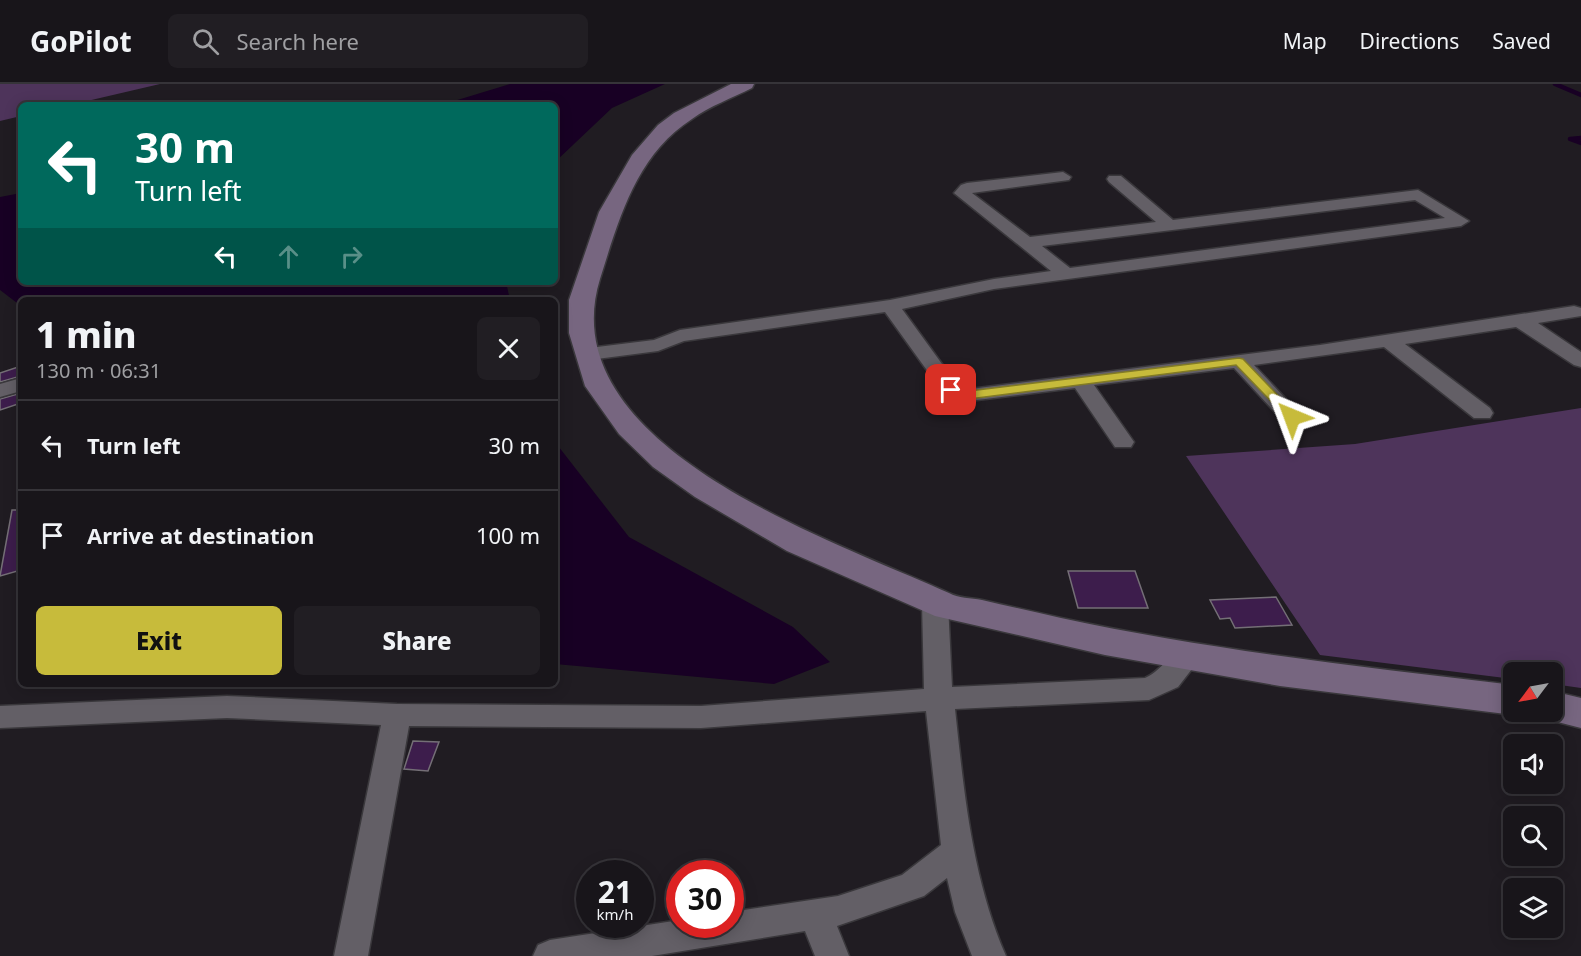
<!DOCTYPE html>
<html lang="en">
<head>
<meta charset="utf-8">
<style>
	:root { --surface:#18151a; --page:#211e23; --text:#f1f3f6; --muted:#9f9fa2; --line:#363439; --accent:#c7bb3b }
	body { margin:0; font-family:"Noto Sans",sans-serif; background:var(--page); color:var(--text); height:100vh; display:flex; flex-direction:column; font-size:22px; white-space:nowrap }
	* { box-sizing:border-box; margin:0 }
	p { font-size:20px; color:var(--muted) }
	.icon { flex:none; width:33px; height:33px; fill:none; stroke:currentColor; stroke-width:2; stroke-linecap:round; stroke-linejoin:round }
	.map { position:relative; flex:1; overflow:hidden }
	.panel { position:absolute; left:18px; top:213px; width:540px; height:390px; display:flex; flex-direction:column; background:var(--surface); border-radius:9px; box-shadow:0 3px 15px #0003,0 0 0 2px var(--line) }
	.panel>* { flex:none }
	.hud { position:absolute; left:18px; top:18px; width:540px; height:183px; border-radius:9px; box-shadow:0 3px 15px #0003,0 0 0 2px var(--line); background:#00695c; color:#fff; overflow:hidden }
	.needle { width:39px; rotate:238deg }
	.tools { position:absolute; left:1503px; top:578px; display:grid; gap:12px }
	.tools a { display:grid; place-items:center; width:60px; height:60px; border-radius:9px; background:var(--surface); box-shadow:0 3px 15px #0003,0 0 0 2px var(--line); font-size:30px }
	.speed { position:absolute; left:576px; top:776px; display:flex; gap:12px; font-size:30px; font-weight:700; text-align:center }
	.speed>* { display:grid; place-content:center; width:78px; height:78px; border-radius:50%; background:var(--surface); box-shadow:0 3px 15px #0003,0 0 0 2px var(--line); line-height:1 }
	.speed small { font-size:15px; font-weight:400 }
	.speed .limit { border:9px solid #d22; background:#fff; color:#111 }
	.pin { position:absolute; display:grid; place-items:center; width:51px; height:51px; color:#fff; margin:-26px; border-radius:12px; box-shadow:0 3px 9px #0006 }
	.me { position:absolute; width:66px; margin:-33px; rotate:316deg; stroke-linejoin:round; filter:drop-shadow(0 0 4px #0008) }
	.turn { display:flex; align-items:center; gap:21px; height:126px; padding:0 18px; font-size:27px }
	.turn .icon { width:78px; height:78px; stroke-width:2.5 }
	.turn b { display:block; font-size:42px; line-height:51px }
	.lanes { display:flex; align-items:center; height:57px; padding:0 18px; background:#0003; justify-content:center; gap:30px; direction:ltr }
	.lanes .off { opacity:.35 }
	.round { display:grid; place-items:center; flex:none; width:63px; height:63px; border-radius:9px; background:var(--page) }
	.head { display:flex; align-items:center; justify-content:space-between; height:102px; padding:0 18px }
	h1 { font-size:36px; font-weight:800; line-height:45px }
	.button { display:flex; gap:12px; margin-top:auto; padding:12px 18px }
	.button a { flex:1; height:69px; border-radius:9px; background:var(--accent); color:#111; font-size:24px; font-weight:800; line-height:69px; text-align:center }
	.button a+a { background:var(--page); color:var(--text) }
	ul { padding:0; list-style:none }
	li { display:flex; align-items:center; gap:18px; height:90px; padding:0 18px; border-top:2px solid var(--line) }
	li div { flex:1 }
	li b { display:block; font-size:22px }
	li em { font-style:normal }
	header { display:flex; align-items:center; gap:36px; box-sizing:border-box; height:84px; padding:0 30px; background:var(--surface); border-bottom:2px solid var(--line) }
	header strong { font-size:28px }
	nav { display:flex; gap:33px; margin-inline-start:auto; font-size:21px }
	.search { width:420px; height:54px; background:var(--page); display:flex; align-items:center; gap:15px; box-sizing:border-box; padding:0 21px; border-radius:9px; color:var(--muted); font-size:22px }
	.map>svg:first-child { display:block }
</style>
</head>
<body>
<header>
<strong>GoPilot</strong>
<div class="search"><svg class="icon" aria-label="search" viewBox="0 0 24 24"><circle cx="10" cy="10" r="6"/><path d="M15 15l6 6"/></svg>Search here</div>
<nav><a>Map</a><a>Directions</a><a>Saved</a></nav>
</header>
<div class="map">
<svg width="1581" height="872" viewBox="0 0 1581 872">
	<rect width="100%" height="100%" fill="#201c22"/>
	<path fill="#4e345b" d="M 0,0 L 160,0 L 70,21 L 21,21 L 21,32 L 0,37 Z
		M 1581,324 L 1581,604 L 1553,600 L 1552,588 L 1514,588 L 1513,595 L 1320,571 L 1186,372 L 1355,360 Z"/>
	<path fill="#180024" d="M 510,0 L 665,0 L 612,24 L 555,78 L 555,21 L 441,21 Z
		M 21,109 L 21,198 L 506,198 L 510,216 L 21,216 L 21,222 L 0,206 L 0,113 Z
		M 555,358 L 629,453 L 793,543 L 830,578 L 774,600 L 555,580 Z"/>
	<g fill="none" stroke-linecap="round" stroke-linejoin="round">
		<path stroke="#180024" stroke-width="4.5" d="M 1555,0 L 1581,11
			M 1581,54 L 1570,55 L 1581,59"/>
	</g>
	<path fill="#3d1d4c" stroke="#746f76" stroke-width="1.5" d="M 21,282 L 21,292 L 0,298 L 0,289 Z
		M 21,309 L 21,319 L 0,326 L 0,315 Z
		M 12,426 L 21,426 L 21,486 L 0,492 Z
		M 1068,487 L 1135,487 L 1148,524 L 1078,524 Z
		M 1276,513 L 1292,541 L 1235,544 L 1230,534 L 1220,535 L 1210,516 Z
		M 413,657 L 439,658 L 428,687 L 404,685 Z"/>
	<g fill="none" stroke-linecap="round" stroke-linejoin="round">
		<g stroke="#3a383c" stroke-width="3">
			<path id="street" d="M 1063,88 L 1071,93 L 1069,96 L 972,109 L 1030,153 L 1156,138 L 1109,98 L 1107,95 L 1109,92 L 1121,92 L 1173,136 L 1418,106 L 1469,137 L 1461,142 L 994,205 L 902,225 L 958,302 L 970,305 L 1320,261 L 1574,222 L 1581,224 L 1581,232 L 1538,239 L 1581,268 L 1581,283 L 1574,281 L 1516,243 L 1405,260 L 1490,324 L 1493,329 L 1490,334 L 1474,334 L 1384,263 L 1254,281 L 1303,333 L 1300,338 L 1284,338 L 1234,284 L 1094,301 L 1134,358 L 1131,363 L 1115,363 L 1075,304 L 969,317 L 944,310 L 885,228 L 684,257 L 658,267 L 589,276 L 582,274 L 579,270 L 582,266 L 589,264 L 654,256 L 680,246 L 890,216 L 994,195 L 1051,187 L 954,109 L 961,101 L 967,99 ZM 1415,116 L 1445,134 L 1070,184 L 1042,162 Z
				M 21,294 L 21,307 L 0,313 L 0,300 Z
				M 935,510 L 944,512 L 948,519 L 952,603 L 1145,594 C 1168,584 1173,557 1198,565 L 1202,572 L 1178,603 L 1149,616 L 955,625 C 964,709 972,794 1006,872 L 972,872 L 955,828 L 947,794 L 924,812 L 837,842 L 849,872 L 815,872 L 805,847 L 652,872 L 533,872 L 538,861 L 550,856 L 680,836 L 680,840 L 730,840 L 730,828 L 838,812 L 902,791 L 941,761 L 926,627 L 701,644 L 409,642 L 368,872 L 334,872 L 381,641 L 227,634 L 0,644 L 0,622 L 227,612 L 397,620 L 701,622 L 924,605 L 922,519 L 926,512 Z"/>
		</g>
		<g stroke="#3a383c" stroke-width="3">
			<path id="secondary" d="M 731,0 L 754,0 L 752,4 C 732,14 710,22 692,35 C 636,71 619,135 600,195 C 548,363 838,458 949,509 C 958,514 971,514 982,516 C 1008,522 1034,528 1061,534 C 1210,566 1362,583 1514,601 L 1514,627 L 1527,627 L 1514,631 L 1280,602 L 1105,571 L 935,532 L 787,467 L 695,413 L 653,383 L 619,350 L 585,302 L 569,249 L 569,216 L 599,128 L 632,71 L 658,41 L 674,29 Z
				M 1552,607 L 1581,614 L 1581,644 L 1538,633 L 1535,627 L 1552,627 Z"/>
		</g>
		<use href="#street" fill="#635f66" fill-rule="evenodd"/>
		<use href="#secondary" fill="#776680" fill-rule="evenodd"/>
	</g>
	<path fill="#c7bb3b" stroke="#817a26" stroke-width="1.5" d="M 1239,274 L 1243,275 L 1296,330 L 1296,335 L 1288,335 L 1236,281 L 969,315 L 945,306 L 951,302 L 969,307 Z"/>
</svg>
<div class="tools">
<a><svg class="needle" viewBox="-14 -14 28 28"><path d="M0-13l5 13h-10z" fill="#e53935"/><path d="M0 13l5-13h-10z" fill="#9f9fa2"/></svg></a>
<a><svg class="icon" aria-label="sound" viewBox="0 0 24 24"><path d="M4 9h4l5-4v14l-5-4H4zM17 9q2 3 0 6"/></svg></a>
<a><svg class="icon" aria-label="search" viewBox="0 0 24 24"><circle cx="10" cy="10" r="6"/><path d="M15 15l6 6"/></svg></a>
<a><svg class="icon" aria-label="layers" viewBox="0 0 24 24"><path d="M12 4l9 5-9 5-9-5zM3 14l9 5 9-5"/></svg></a>
</div>
<div class="speed"><div>21<small>km/h</small></div><div class="limit">30</div></div>
<div class="pin" style="left:951px;top:306px;background:#d93025"><svg class="icon" aria-label="arrive" viewBox="0 0 24 24"><path d="M6 21V4h12l-3 4 3 4H6"/></svg></div>
<svg class="me" style="left:1292px;top:333px" viewBox="-20 -20 40 40"><path d="M0-17L14 15 0 8-14 15z" fill="#c7bb3b" stroke="#fff" stroke-width="4"/></svg>
<div class="hud">
<div class="turn"><svg class="icon" aria-label="left" viewBox="0 0 24 24"><path d="M17 20v-9H6M10 6l-5 5 5 5"/></svg><div><b>30 m</b>Turn left</div></div>
<div class="lanes"><svg class="icon" aria-label="left" viewBox="0 0 24 24"><path d="M17 20v-9H6M10 6l-5 5 5 5"/></svg><svg class="icon off" aria-label="ahead" viewBox="0 0 24 24"><path d="M12 20V5M6 11l6-6 6 6"/></svg><svg class="icon off" aria-label="right" viewBox="0 0 24 24"><path d="M7 20v-9h11M14 6l5 5-5 5"/></svg></div>
</div>
<section class="panel">
<div class="head"><div><h1>1 min</h1><p>130 m · 06:31</p></div><a class="round"><svg class="icon" aria-label="close" viewBox="0 0 24 24"><path d="M6 6l12 12M18 6L6 18"/></svg></a></div>
<ul>
<li><svg class="icon" aria-label="left" viewBox="0 0 24 24"><path d="M17 20v-9H6M10 6l-5 5 5 5"/></svg><div><b>Turn left</b></div><em>30 m</em></li>
<li><svg class="icon" aria-label="arrive" viewBox="0 0 24 24"><path d="M6 21V4h12l-3 4 3 4H6"/></svg><div><b>Arrive at destination</b></div><em>100 m</em></li>
</ul>
<div class="button"><a>Exit</a><a>Share</a></div>
</section>
</div>
</body>
</html>
